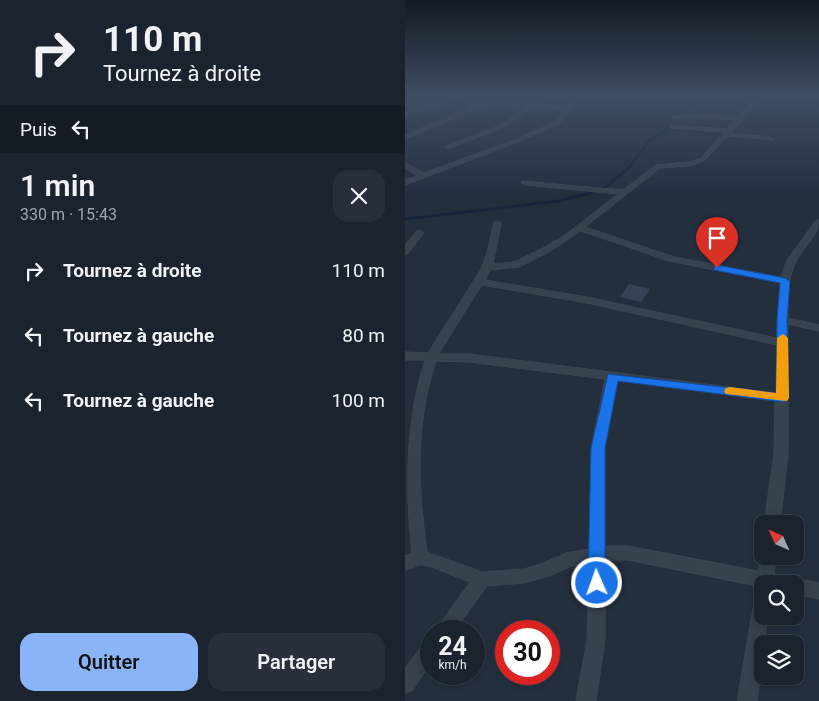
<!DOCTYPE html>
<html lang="fr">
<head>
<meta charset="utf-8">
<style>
	:root { --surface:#1b232e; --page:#282f3a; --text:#f1f3f6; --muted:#a0a4aa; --line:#39404a; --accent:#8ab4f8 }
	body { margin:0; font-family:Roboto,sans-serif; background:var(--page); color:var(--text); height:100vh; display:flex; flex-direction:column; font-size:19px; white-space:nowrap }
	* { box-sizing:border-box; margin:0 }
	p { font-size:16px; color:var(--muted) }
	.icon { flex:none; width:28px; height:28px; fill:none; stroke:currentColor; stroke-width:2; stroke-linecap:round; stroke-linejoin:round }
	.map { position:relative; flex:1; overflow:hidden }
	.side { display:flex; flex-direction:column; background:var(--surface); width:405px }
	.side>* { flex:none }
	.guide { background:#1b232e; color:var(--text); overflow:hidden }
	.needle { width:32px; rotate:315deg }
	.controls { position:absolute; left:349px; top:515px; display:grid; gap:10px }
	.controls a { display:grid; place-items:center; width:50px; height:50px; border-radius:10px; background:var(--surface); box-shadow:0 2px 8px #0003,0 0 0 1px var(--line); font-size:25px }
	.speed { position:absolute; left:15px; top:620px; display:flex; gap:10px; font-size:25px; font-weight:700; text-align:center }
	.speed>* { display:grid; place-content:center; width:65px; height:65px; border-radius:50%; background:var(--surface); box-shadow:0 2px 8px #0003,0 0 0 1px var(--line); line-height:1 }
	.speed small { font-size:12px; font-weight:400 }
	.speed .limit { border:8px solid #d22; background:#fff; color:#111 }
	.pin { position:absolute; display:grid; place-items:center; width:42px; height:42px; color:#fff; margin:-51px -21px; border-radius:50% 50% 50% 0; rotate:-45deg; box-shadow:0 0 5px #0007 }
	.pin .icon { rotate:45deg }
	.me { position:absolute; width:55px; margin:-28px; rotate:358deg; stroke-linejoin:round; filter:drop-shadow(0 0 4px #0008) }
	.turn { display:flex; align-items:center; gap:18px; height:105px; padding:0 20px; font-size:22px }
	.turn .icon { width:65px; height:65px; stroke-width:2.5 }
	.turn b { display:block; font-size:35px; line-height:42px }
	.then { display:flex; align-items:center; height:48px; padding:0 20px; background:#0003; gap:10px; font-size:19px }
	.round { display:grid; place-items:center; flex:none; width:52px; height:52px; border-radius:15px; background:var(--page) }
	.head { display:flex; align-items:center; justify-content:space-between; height:85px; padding:0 20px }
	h1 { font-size:30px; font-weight:600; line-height:38px }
	.primary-button { display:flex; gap:10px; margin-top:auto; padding:10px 20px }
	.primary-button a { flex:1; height:58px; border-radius:15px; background:var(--accent); color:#111; font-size:20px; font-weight:600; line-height:58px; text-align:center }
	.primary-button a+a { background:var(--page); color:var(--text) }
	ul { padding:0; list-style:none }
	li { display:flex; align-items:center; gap:15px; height:65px; padding:0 20px }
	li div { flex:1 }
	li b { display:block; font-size:19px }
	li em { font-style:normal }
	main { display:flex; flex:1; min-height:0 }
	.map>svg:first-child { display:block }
</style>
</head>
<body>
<main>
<section class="side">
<div class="guide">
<div class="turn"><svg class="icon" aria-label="right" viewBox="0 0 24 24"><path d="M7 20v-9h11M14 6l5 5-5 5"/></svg><div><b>110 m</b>Tournez à droite</div></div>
<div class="then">Puis<svg class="icon" aria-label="left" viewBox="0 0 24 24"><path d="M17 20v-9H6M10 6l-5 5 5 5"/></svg></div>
</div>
<div class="head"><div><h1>1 min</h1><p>330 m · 15:43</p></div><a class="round"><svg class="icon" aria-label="close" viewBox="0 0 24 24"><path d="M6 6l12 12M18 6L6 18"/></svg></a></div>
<ul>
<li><svg class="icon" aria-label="right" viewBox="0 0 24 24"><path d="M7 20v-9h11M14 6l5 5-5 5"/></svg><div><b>Tournez à droite</b></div><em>110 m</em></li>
<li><svg class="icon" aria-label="left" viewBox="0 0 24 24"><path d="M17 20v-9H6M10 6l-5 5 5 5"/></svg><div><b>Tournez à gauche</b></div><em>80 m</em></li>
<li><svg class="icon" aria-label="left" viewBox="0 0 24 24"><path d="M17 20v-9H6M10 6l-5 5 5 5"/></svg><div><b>Tournez à gauche</b></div><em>100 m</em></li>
</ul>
<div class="primary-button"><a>Quitter</a><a>Partager</a></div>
</section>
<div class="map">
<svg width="414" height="701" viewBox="0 0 414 701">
	<rect width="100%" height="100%" fill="#242f3e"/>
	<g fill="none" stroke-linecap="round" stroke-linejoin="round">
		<path stroke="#17263c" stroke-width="2.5" d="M 225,166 L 243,142 L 267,126 L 268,117 L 292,102 L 289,97"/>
		<path stroke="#17263c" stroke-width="3" d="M 0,219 L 154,201 L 197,190 L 227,165"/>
	</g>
	<path fill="#364354" d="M 224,284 L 245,289 L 236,302 L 215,297 Z"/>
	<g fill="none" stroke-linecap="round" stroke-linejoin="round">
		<g stroke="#414a57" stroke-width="1">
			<path id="street" d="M 0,97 L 27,105 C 33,103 39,98 45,97 C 62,96 67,106 84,100 L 163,106 L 171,97 L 176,97 L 154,124 L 113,142 L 0,185 L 0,180 L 13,176 L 0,168 L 0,163 L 19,173 L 109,140 L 150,122 L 160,109 L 131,107 L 97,128 L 43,149 L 41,148 L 41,146 L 93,126 L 124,107 L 85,104 L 0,139 L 0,135 L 69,106 L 48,99 L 39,105 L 0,117 L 0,113 L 21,107 L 0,100 Z
				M 345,97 L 351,97 L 348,108 L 326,133 L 365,137 L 368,139 L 367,140 L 323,136 L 299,161 L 284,166 L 255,168 L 180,227 L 269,257 L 376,277 L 382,260 L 411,220 L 414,220 C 414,236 399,246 392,260 C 382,278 383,298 383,318 L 414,325 L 414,331 L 383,324 L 383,454 L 375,524 L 359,524 L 369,454 L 370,401 L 212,381 L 200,448 L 200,546 L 223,546 L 353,571 L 358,551 L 358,556 L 371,556 L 369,574 L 386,580 L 390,578 L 414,583 L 414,599 L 390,594 L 390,584 L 358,584 L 358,616 L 363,616 L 359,644 L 358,644 L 358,658 L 352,701 L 332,701 L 352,586 L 223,560 L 200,560 L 200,640 L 191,701 L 171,701 L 182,640 L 184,563 L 164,567 L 145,576 L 119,583 L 82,586 L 49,631 L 30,631 L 65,582 L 24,566 L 15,565 L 0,570 L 0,556 L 7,554 C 0,488 0,423 20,360 L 0,360 L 0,352 L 23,353 L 76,269 L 82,253 L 89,222 L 95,222 L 96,224 L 88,264 L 109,262 L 138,248 L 160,235 L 213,194 L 120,185 L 116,183 L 117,181 L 218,190 L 251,165 L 283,162 L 295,159 L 319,132 L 267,128 L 265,127 L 265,125 L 322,129 L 330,120 L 307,118 L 268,119 L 265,117 L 266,116 L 307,114 L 333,117 L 343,107 ZM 176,231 L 264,261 L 375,283 L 372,338 L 182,297 L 80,280 L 85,270 L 114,267 L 144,252 ZM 77,285 L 182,303 L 372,345 L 371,393 L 64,354 L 34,354 ZM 31,361 L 64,362 L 200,379 L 186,448 L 184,549 L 161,553 L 136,564 L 119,569 L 77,572 L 22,552 C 13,487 10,423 31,361 Z
				M 15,230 L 19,233 L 3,253 L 0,254 L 0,245 L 12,231 Z
				M 26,639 L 26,663 L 7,691 L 0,693 L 0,668 L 20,642 Z"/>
		</g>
		<use href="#street" fill="#38414e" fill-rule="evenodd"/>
	</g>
	<linearGradient id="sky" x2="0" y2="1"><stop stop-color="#141a22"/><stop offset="0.49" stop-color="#3f4d63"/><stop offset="1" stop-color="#3f4d63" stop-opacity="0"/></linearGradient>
	<rect width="414" height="196" fill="url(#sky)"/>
	<path fill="#1a73e8" stroke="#114b97" d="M 312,265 L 380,278 L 385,281 L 382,320 L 384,398 L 378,402 L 213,381 L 200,448 L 200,583 L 198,588 L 192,590 L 186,588 L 183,583 L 186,448 L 203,374 L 371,393 L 372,320 L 375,283 L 309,270 L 309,266 Z"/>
	<path fill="#f59e0b" d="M 378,334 L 383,338 L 384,398 L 382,401 L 321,394 L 319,391 L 321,388 L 325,387 L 371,393 L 372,338 Z"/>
</svg>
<div class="controls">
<a><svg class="needle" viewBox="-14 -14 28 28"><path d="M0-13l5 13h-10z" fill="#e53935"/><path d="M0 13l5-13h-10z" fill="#a0a4aa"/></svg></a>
<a><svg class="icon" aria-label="search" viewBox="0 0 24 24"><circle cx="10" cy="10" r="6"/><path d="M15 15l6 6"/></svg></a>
<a><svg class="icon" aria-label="layers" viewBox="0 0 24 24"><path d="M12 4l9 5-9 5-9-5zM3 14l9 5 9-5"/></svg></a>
</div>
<div class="speed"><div>24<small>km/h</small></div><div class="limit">30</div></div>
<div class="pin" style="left:312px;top:268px;background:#d93025"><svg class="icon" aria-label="arrive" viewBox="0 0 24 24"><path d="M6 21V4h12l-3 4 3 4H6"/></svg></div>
<svg class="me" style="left:192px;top:583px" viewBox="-20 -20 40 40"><circle r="17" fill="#1a73e8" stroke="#fff" stroke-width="3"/><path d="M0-11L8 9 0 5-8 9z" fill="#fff"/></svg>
</div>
</main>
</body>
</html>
